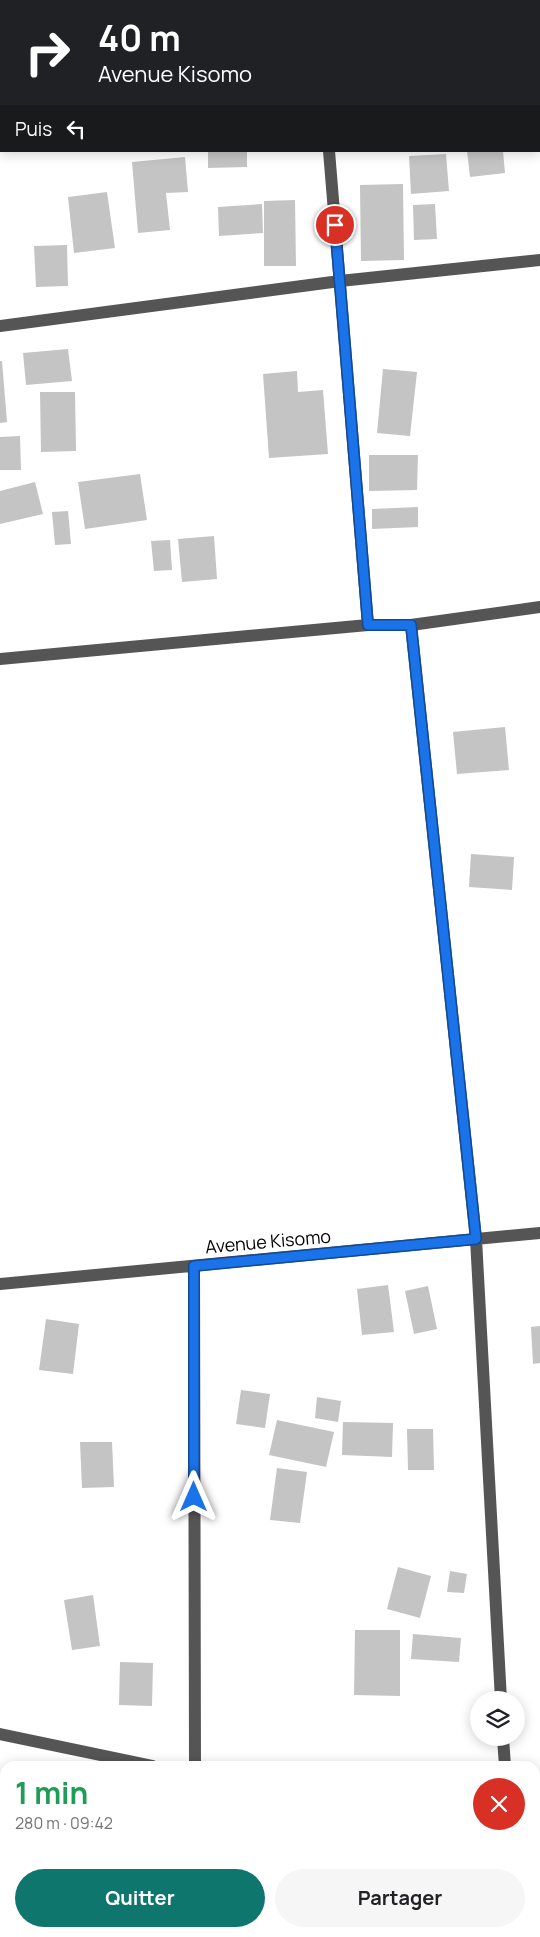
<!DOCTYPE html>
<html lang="fr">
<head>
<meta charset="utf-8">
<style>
	:root { --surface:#fff; --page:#f6f6f6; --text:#202124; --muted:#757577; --accent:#0f766e }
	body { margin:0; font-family:Manrope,sans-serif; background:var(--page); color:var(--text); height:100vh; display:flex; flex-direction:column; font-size:19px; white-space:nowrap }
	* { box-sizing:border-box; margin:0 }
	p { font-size:16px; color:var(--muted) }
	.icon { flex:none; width:28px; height:28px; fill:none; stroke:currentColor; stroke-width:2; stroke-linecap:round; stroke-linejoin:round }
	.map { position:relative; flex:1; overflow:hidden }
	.sheet { position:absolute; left:0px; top:1761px; width:540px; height:176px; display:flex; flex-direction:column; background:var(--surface); border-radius:15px 15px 0 0; box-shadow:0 2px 12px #0003 }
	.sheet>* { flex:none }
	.banner { position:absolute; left:0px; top:0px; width:540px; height:152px; box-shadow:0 2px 12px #0003; background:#202124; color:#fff; overflow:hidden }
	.buttons { position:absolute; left:470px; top:1691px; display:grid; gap:10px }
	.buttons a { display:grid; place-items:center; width:55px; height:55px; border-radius:50%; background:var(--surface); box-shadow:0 2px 12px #0003; font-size:25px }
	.pin { position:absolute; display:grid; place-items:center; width:42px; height:42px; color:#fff; margin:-21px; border:2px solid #fff; border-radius:50%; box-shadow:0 1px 5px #0007 }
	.me { position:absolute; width:55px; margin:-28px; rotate:0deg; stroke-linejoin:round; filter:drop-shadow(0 0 4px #0008) }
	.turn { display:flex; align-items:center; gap:18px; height:105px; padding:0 15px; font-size:22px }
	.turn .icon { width:65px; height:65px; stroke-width:2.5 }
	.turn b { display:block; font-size:35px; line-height:42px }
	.then { display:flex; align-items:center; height:48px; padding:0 15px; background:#0003; gap:10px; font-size:19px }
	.round { display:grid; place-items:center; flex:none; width:52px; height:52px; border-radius:26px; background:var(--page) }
	.headline { display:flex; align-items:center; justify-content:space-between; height:85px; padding:0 15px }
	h1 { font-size:30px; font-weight:700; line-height:38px; color:#1e9e55 }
	.cta { display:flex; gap:10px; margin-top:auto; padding:10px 15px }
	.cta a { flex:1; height:58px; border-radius:30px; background:var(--accent); color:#fff; font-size:20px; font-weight:700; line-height:58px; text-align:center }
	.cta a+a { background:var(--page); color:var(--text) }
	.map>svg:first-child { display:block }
</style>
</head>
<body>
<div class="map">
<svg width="540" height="1937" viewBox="0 0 540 1937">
	<rect width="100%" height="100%" fill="#fff"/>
	<path fill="#c4c4c4" d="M 208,151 L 247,151 L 247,167 L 208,168 Z
		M 467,151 L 503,151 L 505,173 L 470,177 Z
		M 446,154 L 449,191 L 411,194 L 409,156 Z
		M 185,157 L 188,192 L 166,193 L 170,230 L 138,233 L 132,162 Z
		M 403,184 L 404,260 L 361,261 L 360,185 Z
		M 107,192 L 115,248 L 74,253 L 68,197 Z
		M 295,200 L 296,266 L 264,266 L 264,201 Z
		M 262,204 L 263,233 L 219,236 L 218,207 Z
		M 435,204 L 437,239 L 414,240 L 413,205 Z
		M 67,245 L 68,286 L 36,287 L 34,246 Z
		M 68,349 L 72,381 L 26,385 L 23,353 Z
		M 0,361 L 2,361 L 7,422 L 0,423 Z
		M 383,369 L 417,372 L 410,436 L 377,433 Z
		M 297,371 L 298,392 L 323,390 L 328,454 L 269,458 L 263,374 Z
		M 40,392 L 75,392 L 76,451 L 41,452 Z
		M 20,436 L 21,470 L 0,470 L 0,437 Z
		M 369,455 L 418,455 L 417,490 L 369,491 Z
		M 140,474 L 147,520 L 85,529 L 78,482 Z
		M 35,482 L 43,514 L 0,524 L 0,491 Z
		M 418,507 L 418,527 L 372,529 L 372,509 Z
		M 68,511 L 71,544 L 55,545 L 52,512 Z
		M 214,536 L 217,579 L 182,582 L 178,539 Z
		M 170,540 L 172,570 L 154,571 L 151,541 Z
		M 505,727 L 509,770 L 457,774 L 453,732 Z
		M 471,854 L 514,857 L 512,890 L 469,887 Z
		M 388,1285 L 394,1332 L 362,1335 L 357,1289 Z
		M 428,1286 L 437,1329 L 414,1334 L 405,1291 Z
		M 46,1319 L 79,1324 L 73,1374 L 39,1370 Z
		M 540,1326 L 540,1363 L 533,1364 L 531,1327 Z
		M 241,1390 L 270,1394 L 265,1428 L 236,1424 Z
		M 317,1397 L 341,1401 L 338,1422 L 315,1418 Z
		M 277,1420 L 334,1432 L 326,1467 L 269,1455 Z
		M 343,1422 L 393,1423 L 392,1457 L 342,1455 Z
		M 407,1429 L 433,1429 L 434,1470 L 408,1470 Z
		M 80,1442 L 112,1442 L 114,1487 L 82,1488 Z
		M 277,1468 L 307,1472 L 300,1523 L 270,1520 Z
		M 398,1567 L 431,1576 L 420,1618 L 387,1609 Z
		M 450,1571 L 467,1574 L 464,1593 L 447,1592 Z
		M 93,1595 L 100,1646 L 72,1650 L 64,1600 Z
		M 355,1630 L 400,1630 L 400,1696 L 354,1695 Z
		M 413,1634 L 461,1638 L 459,1662 L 411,1659 Z
		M 120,1662 L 153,1663 L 152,1706 L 119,1705 Z
		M 0,1798 L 5,1798 L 5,1841 L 0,1840 Z
		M 290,1932 L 337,1932 L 336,1937 L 290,1937 Z"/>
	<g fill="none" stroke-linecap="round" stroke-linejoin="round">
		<path stroke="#555" stroke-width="12" d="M 317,0 L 317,1
			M 329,151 L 368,625
			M 0,326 L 340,281 L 540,260
			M 411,625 L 476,1239 L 501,1700
			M 0,659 L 368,625 L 411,625 L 540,607
			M 194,1266 L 195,1766
			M 0,1284 L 540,1233
			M 0,1734 L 153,1766
			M 503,1738 L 505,1766
			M 535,1805 L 540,1806
			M 218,1932 L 218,1937
			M 512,1932 L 513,1937"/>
	</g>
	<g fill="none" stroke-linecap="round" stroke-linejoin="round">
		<g stroke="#114b97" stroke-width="12">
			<path id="route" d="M 194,1497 L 194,1266 L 476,1239 L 411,625 L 368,625 L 335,225"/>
		</g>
		<use href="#route" stroke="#1a73e8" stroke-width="9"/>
	</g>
	<g text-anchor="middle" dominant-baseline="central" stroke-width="4.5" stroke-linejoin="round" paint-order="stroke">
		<g font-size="18" fill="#000" stroke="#fff">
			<text transform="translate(268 1241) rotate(-5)">Avenue Kisomo</text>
		</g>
	</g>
</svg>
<div class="buttons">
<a><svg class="icon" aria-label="layers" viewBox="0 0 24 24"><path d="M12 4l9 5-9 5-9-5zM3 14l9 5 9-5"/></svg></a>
</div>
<div class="pin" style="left:335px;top:225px;background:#d93025"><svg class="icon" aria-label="arrive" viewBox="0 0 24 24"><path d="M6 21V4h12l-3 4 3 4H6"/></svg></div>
<svg class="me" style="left:194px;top:1497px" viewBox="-20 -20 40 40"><path d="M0-17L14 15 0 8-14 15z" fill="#1a73e8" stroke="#fff" stroke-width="4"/></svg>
<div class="banner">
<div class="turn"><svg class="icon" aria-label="right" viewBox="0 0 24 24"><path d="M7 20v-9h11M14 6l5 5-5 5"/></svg><div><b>40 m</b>Avenue Kisomo</div></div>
<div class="then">Puis<svg class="icon" aria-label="left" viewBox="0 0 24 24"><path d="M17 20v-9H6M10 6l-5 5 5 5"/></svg></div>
</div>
<section class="sheet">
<div class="headline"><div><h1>1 min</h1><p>280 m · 09:42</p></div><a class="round" style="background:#d93025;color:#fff"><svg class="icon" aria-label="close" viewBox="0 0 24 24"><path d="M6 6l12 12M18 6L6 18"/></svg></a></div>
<div class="cta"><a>Quitter</a><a>Partager</a></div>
</section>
</div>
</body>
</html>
